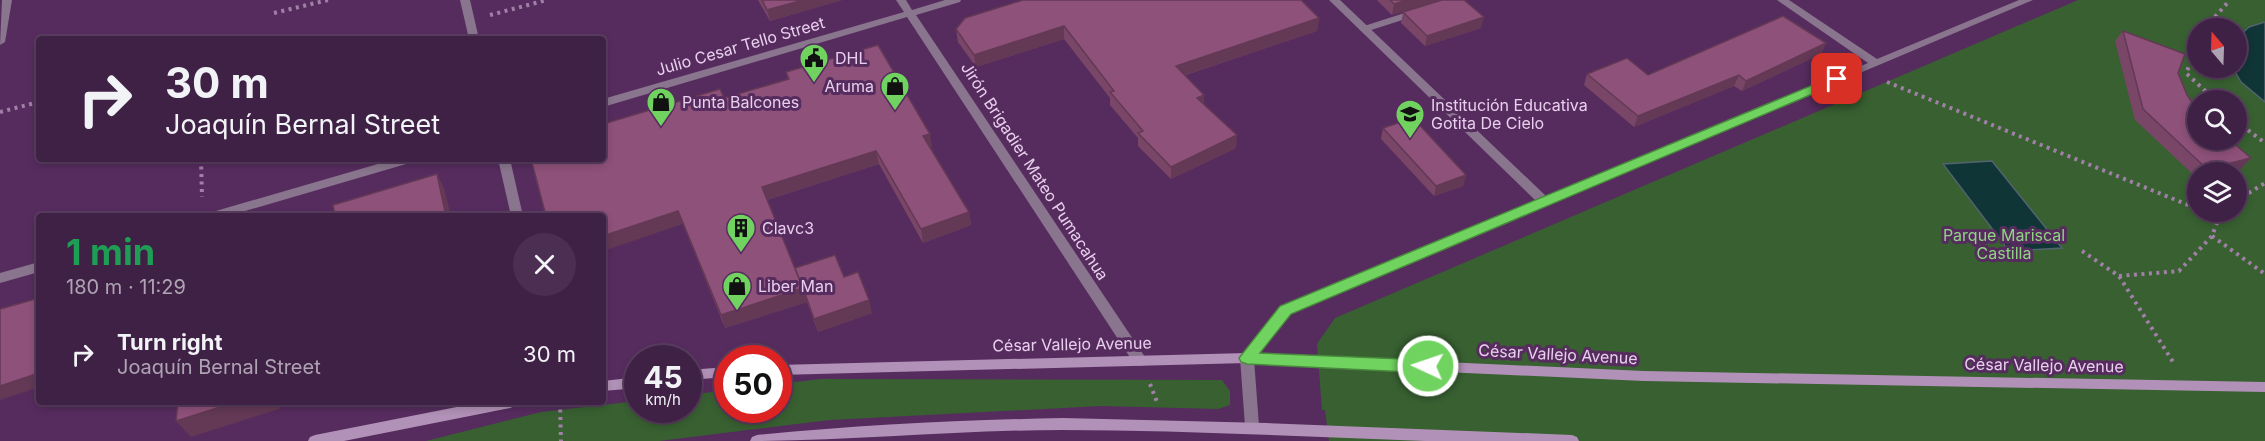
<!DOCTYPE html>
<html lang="en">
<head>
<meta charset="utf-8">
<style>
	:root { --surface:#402146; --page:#4b2e51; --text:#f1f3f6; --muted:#aea3b3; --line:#593e5f }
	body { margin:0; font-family:Inter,sans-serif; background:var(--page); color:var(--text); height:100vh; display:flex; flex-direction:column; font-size:22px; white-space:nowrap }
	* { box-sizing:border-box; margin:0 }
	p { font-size:20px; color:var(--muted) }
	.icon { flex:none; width:33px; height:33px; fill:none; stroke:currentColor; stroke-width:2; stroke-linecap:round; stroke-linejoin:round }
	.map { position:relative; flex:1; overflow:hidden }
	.drawer { position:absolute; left:36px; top:213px; width:570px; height:192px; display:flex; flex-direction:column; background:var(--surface); border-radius:6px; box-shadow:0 3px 9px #0003,0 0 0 2px var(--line) }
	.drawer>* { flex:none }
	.top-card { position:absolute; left:36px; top:36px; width:570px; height:126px; border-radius:6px; box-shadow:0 3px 9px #0003,0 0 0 2px var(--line); background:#402146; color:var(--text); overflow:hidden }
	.needle { width:39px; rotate:341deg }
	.controls { position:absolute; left:2187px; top:18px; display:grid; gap:12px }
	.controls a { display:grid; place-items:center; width:60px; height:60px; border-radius:50%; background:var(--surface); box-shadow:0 3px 9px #0003,0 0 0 2px var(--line); font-size:30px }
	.speed { position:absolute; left:624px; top:345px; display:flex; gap:12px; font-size:30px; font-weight:700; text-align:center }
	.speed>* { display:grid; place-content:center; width:78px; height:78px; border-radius:50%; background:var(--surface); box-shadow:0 3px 9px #0003,0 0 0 2px var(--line); line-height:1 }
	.speed small { font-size:15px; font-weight:400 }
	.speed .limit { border:9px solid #d22; background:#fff; color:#111 }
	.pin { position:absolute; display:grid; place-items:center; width:51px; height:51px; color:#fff; margin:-26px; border-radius:12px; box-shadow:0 3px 9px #0006 }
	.me { position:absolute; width:66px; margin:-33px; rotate:273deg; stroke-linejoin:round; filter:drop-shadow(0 0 4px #0008) }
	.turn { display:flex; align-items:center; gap:21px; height:126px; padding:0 30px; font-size:27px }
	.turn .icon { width:78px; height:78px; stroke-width:2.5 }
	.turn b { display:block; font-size:42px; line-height:51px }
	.round { display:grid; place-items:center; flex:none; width:63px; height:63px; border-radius:32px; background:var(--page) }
	.summary { display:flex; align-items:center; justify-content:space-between; height:102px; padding:0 30px }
	h1 { font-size:36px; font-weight:700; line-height:45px; color:#1e9e55 }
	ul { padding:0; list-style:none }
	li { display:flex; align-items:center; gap:18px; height:78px; padding:0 30px }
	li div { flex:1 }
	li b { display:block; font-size:22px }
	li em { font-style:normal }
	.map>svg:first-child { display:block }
</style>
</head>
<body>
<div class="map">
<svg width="2265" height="441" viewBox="0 0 2265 441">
	<rect width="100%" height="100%" fill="#562c5e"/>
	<path fill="#386031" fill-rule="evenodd" d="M 2078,0 L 2265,0 L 2265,441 L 1329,441 L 1325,410 L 1322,410 L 1317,344 L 1335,318 ZM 2198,28 L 2236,28 L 2236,68 L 2198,68 ZM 2198,100 L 2236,100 L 2236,140 L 2198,140 ZM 2198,172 L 2236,172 L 2236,212 L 2198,212 Z
		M 821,379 L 1222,380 L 1230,391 L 1230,405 L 1218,409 L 1101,406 L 830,420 L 659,441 L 426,441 L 541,412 L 637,401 L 638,410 L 688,410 L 689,395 L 727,390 L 728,410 L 778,410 L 779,384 Z"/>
	<path fill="#103537" stroke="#51636e" stroke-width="1.5" d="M 2265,22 L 2265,102 L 2241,82 L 2233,68 L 2236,68 L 2237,38 L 2249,27 Z
		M 1992,161 L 2062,248 L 2009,251 L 1943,164 Z"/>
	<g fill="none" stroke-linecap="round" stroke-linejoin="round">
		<path stroke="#a180a7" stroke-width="4" stroke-dasharray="3 4.5" stroke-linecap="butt" d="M 274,13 L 328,0
			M 490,15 L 547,0
			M 2205,28 L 2230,0
			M 2198,47 L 2186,73 L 2215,100
			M 1887,82 L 2198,209
			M 0,112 L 39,102
			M 2236,121 L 2265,143
			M 201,159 L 202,197
			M 2236,201 L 2265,183
			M 2203,212 L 2219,218
			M 2212,236 L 2265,274
			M 2082,251 L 2119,276 L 2173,362
			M 2119,276 L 2179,271 L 2212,236 L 2221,212
			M 1150,384 L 1157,402
			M 560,402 L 561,441"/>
		<path fill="#89758d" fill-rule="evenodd" d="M 1417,9 L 1422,12 L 1421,14 L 1365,32 L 1360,29 L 1361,27 Z"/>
		<path fill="#89758d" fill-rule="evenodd" d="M 2,0 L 12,0 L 5,42 L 0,45 Z
			M 460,0 L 470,0 L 479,39 L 469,39 Z
			M 896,0 L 906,0 L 912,10 L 945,0 L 961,0 L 960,2 L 916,15 L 1145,357 L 1147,361 L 1145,365 L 1140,366 L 1135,365 L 907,17 L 603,107 L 603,99 L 904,12 Z
			M 1329,0 L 1340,0 L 1546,196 L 1868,63 L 1777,0 L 1789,0 L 1877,59 L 2019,0 L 2033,0 L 1291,313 L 1254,359 L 1259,426 L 1257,430 L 1252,432 L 1247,430 L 1245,426 L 1240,358 L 1281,307 L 1536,201 Z
			M 395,159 L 415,159 L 413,162 L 228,216 L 207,216 L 209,213 Z
			M 498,159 L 510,159 L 523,216 L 511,216 Z
			M 39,262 L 39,272 L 0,283 L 0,273 Z"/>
		<path fill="#b191b7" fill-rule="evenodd" d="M 1247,353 L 1644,371 L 2265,382 L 2265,392 L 1644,381 L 1247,363 L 778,375 L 778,365 Z
			M 728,367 L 728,377 L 688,380 L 688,370 Z
			M 638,377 L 638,388 L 603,391 L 603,381 Z
			M 482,402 L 517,402 L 515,406 L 510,408 L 344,441 L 308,441 L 310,437 L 315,435 Z
			M 1063,418 L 1266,423 L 1572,435 L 1577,437 L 1579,441 C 1528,441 1476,441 1425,441 C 1304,437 1183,430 1062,430 C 958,430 854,441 750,441 L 752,437 L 757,435 C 859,425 960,420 1063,418 Z"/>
	</g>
	<path fill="#7a4668" d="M 758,0 L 842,0 L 770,21 Z
		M 1377,0 L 1440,0 L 1392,15 Z
		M 1403,12 L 1481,28 L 1425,46 L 1401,23 Z
		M 1319,18 L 1317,31 L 1186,75 L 1204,104 L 1236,148 L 1171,179 L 1138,146 L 1138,138 L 1110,105 L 1110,98 L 1064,39 L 976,67 L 958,42 L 956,29 Z
		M 2123,31 L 2178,73 L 2187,95 L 2198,111 L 2251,158 L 2241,169 L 2227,172 L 2198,172 L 2198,179 L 2135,120 L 2115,41 Z
		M 1826,43 L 1821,54 L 1742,91 L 1734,86 L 1634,127 L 1584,85 L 1587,74 L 1648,75 Z
		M 786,72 L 932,147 L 930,147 L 969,212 L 971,225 L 923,243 L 879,164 L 767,200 L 797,274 L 844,277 L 872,313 L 818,332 L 807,302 L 725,328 L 683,224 L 531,159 L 724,98 L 788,79 Z
		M 1383,128 L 1466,175 L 1463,186 L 1434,196 L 1381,139 Z"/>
	<path fill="#633955" d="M 803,0 L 842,0 L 770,21 L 767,10 Z
		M 1407,0 L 1440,0 L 1392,15 L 1394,4 Z
		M 1484,17 L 1481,28 L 1425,46 L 1427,36 Z
		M 1319,18 L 1317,31 L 1176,78 L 1176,66 Z
		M 1064,26 L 1064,39 L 976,67 L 974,55 Z
		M 1826,43 L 1821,54 L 1742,91 L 1746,81 Z
		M 1739,75 L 1734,86 L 1634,127 L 1638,116 Z
		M 1204,95 L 1204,108 L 1197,98 Z
		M 930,134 L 932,147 L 925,149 L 923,136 Z
		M 1237,135 L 1236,148 L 1171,179 L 1171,167 Z
		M 876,151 L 879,164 L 766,200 L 762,187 Z
		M 2251,158 L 2241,169 L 2227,172 L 2204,172 L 2207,169 Z
		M 437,174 L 444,188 L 451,216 L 446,216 Z
		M 1466,175 L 1463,186 L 1434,196 L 1436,186 Z
		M 678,211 L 683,224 L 603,251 L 603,236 Z
		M 969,212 L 971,225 L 923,243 L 921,229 Z
		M 803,288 L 807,302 L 725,328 L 721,315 Z
		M 869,300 L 872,313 L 818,332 L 814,319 Z
		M 39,373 L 39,387 L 0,400 L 0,386 Z
		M 236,402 L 279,402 L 279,409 L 191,437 L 176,421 Z"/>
	<path fill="#8e5179" stroke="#633955" stroke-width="1.5" d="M 762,0 L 803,0 L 767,10 Z
		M 1023,0 L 1301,0 L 1319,18 L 1176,66 L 1204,95 L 1197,98 L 1237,135 L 1171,167 L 1138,133 L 1143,131 L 1110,92 L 1114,91 L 1064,26 L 974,55 L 956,29 L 965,18 Z
		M 1390,0 L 1407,0 L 1394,4 Z
		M 1442,0 L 1464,0 L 1484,17 L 1427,36 L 1403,12 Z
		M 1783,16 L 1826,43 L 1746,81 L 1739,75 L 1638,116 L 1587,74 L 1627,58 L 1648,75 Z
		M 2123,31 L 2185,54 L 2178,73 L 2187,95 L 2198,111 L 2198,140 L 2230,140 L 2251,158 L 2207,169 L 2143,109 Z
		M 878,45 L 930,134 L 923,136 L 969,212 L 921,229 L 876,151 L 762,187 L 802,286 L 795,268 L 835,255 L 844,277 L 858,272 L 869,300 L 814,319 L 803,288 L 721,315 L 678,211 L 603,236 L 603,216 L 546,216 L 531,159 L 603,159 L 603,124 L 720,89 L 724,98 L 789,79 L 786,72 Z
		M 1413,118 L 1466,175 L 1436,186 L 1383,128 Z
		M 437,174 L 446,216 L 335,216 L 333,205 Z
		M 39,298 L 39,373 L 0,386 L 0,309 Z
		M 178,402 L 236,402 L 176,421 Z"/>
	<path fill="#70d35f" stroke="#49893e" stroke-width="1.5" d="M 1837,75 L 1841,76 L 1841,82 L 1291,314 L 1260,353 L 1428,360 L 1433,362 L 1436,366 L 1433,371 L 1428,373 L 1247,364 L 1241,362 L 1239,358 L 1280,306 Z"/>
	<defs>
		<g id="civic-pin" transform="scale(1.5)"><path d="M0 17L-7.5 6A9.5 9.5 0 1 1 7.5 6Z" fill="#70d35f" stroke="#562c5e"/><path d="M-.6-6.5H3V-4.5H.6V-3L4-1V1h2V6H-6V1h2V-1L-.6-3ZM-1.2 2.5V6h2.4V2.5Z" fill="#111"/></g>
		<g id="shop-pin" transform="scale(1.5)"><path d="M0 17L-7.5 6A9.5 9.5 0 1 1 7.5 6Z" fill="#70d35f" stroke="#562c5e"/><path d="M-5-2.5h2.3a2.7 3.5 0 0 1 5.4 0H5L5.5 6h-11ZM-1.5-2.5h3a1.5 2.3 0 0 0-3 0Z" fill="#111"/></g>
		<g id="school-pin" transform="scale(1.5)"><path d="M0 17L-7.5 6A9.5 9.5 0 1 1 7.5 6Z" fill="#70d35f" stroke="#562c5e"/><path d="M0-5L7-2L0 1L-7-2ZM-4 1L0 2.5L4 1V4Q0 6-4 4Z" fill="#111"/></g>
		<g id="building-pin" transform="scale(1.5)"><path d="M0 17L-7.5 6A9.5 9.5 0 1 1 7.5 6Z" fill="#70d35f" stroke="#562c5e"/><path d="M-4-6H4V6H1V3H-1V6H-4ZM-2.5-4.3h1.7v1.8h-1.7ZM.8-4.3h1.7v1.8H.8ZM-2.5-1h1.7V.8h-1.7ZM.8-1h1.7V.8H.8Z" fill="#111"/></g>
	</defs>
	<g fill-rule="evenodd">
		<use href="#civic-pin" x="814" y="58"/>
		<use href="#shop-pin" x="895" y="86"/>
		<use href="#shop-pin" x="661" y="102"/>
		<use href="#school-pin" x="1410" y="114"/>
		<use href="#building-pin" x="741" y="228"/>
		<use href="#shop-pin" x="737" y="286"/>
	</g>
	<g text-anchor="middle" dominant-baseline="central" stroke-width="6" stroke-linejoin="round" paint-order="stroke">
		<g font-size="16" fill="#e8cfed" stroke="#562c5e">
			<text transform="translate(740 46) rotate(-16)">Julio Cesar Tello Street</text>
			<text transform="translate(1035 171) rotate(57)">Jirón Brigadier Mateo Pumacahua</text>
			<text transform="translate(1072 344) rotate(-1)">César Vallejo Avenue</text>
			<text transform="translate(1558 354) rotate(3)">César Vallejo Avenue</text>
			<text transform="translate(2044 365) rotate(1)">César Vallejo Avenue</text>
		</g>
		<g font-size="16" fill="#e8cfed" stroke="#562c5e" text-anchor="start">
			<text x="835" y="58">DHL</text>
			<text x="874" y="86" text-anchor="end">Aruma</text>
			<text x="682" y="102">Punta Balcones</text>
			<text x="1431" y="105">Institución Educativa<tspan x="1431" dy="18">Gotita De Cielo</tspan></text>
			<text x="762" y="228">Clavc3</text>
			<text x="758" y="286">Liber Man</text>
		</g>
		<g font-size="16" fill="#8ed482" stroke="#562c5e">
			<text x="2004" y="235">Parque Mariscal<tspan x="2004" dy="18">Castilla</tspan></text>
		</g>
	</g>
</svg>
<div class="controls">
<a><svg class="needle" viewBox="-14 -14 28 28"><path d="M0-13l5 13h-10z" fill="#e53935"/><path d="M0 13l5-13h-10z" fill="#aea3b3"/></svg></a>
<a><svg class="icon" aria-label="search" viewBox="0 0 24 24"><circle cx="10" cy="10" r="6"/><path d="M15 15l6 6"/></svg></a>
<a><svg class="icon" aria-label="layers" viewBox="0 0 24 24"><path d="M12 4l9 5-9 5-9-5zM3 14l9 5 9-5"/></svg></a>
</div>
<div class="speed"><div>45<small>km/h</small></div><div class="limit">50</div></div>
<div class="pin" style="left:1837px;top:79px;background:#d93025"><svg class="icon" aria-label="arrive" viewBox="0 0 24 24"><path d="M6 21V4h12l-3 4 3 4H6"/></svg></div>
<svg class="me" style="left:1428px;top:366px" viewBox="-20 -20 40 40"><circle r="17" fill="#70d35f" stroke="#fff" stroke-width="3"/><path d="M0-11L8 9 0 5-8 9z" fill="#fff"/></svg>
<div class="top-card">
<div class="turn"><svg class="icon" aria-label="right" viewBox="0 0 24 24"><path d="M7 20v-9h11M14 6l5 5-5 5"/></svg><div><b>30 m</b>Joaquín Bernal Street</div></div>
</div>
<section class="drawer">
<div class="summary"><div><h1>1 min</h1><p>180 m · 11:29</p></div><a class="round"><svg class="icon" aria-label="close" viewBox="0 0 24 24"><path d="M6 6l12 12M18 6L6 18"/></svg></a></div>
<ul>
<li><svg class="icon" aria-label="right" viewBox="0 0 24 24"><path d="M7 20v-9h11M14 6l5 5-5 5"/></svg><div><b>Turn right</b><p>Joaquín Bernal Street</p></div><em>30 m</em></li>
</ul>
</section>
</div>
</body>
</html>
